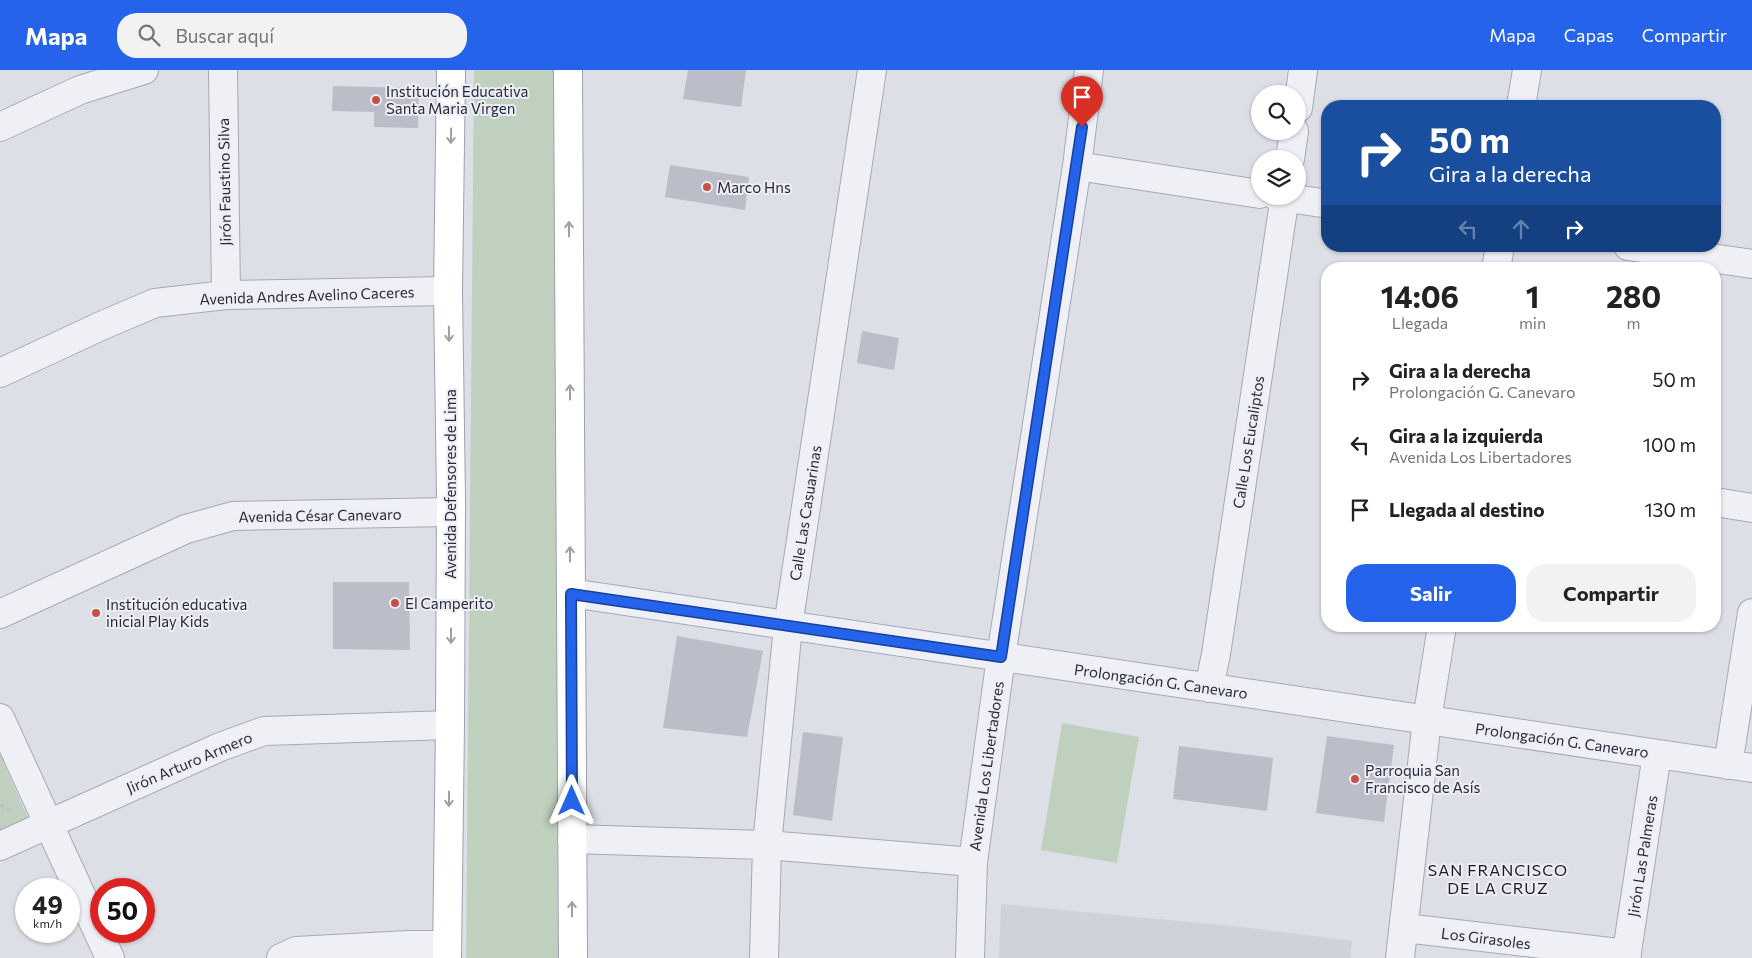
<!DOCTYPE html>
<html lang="es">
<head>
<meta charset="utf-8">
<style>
	:root { --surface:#fff; --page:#f2f2f2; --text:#222; --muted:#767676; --accent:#2563eb }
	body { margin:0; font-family:Commissioner,sans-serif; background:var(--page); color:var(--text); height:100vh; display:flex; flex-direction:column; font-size:19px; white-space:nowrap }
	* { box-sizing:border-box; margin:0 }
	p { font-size:16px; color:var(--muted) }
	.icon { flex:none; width:28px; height:28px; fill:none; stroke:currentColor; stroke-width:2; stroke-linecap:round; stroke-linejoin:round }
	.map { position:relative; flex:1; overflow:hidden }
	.sheet { position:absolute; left:1321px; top:192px; width:400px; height:370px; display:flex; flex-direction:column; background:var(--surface); border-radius:20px; box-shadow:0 1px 4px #0004 }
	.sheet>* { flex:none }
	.top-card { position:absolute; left:1321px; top:30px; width:400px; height:152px; border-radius:20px; box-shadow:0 1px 4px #0004; background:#1a4fa0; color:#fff; overflow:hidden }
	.fabs { position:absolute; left:1251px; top:15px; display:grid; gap:10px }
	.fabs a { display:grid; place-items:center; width:55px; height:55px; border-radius:50%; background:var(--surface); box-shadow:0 1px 4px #0004; font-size:25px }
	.speed { position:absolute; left:15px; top:808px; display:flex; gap:10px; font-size:25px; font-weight:700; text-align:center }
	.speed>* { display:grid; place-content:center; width:65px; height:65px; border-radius:50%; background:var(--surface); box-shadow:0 1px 4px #0004; line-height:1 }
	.speed small { font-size:12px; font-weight:400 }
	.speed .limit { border:8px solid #d22; background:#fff; color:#111 }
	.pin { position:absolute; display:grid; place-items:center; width:42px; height:42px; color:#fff; margin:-51px -21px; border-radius:50% 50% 50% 0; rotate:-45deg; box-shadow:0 0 5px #0007 }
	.pin .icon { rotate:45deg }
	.me { position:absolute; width:55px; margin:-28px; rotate:0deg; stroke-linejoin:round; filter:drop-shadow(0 0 4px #0008) }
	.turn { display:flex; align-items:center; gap:18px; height:105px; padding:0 25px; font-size:22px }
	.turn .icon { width:65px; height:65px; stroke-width:2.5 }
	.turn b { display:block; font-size:35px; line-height:42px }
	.lanes { display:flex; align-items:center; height:48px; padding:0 25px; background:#0003; justify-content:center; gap:25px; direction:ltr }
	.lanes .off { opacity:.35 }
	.eta { display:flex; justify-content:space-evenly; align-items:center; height:85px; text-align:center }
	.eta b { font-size:30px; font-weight:700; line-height:35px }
	.button { display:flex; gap:10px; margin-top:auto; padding:10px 25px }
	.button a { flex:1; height:58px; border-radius:20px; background:var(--accent); color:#fff; font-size:20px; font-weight:700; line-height:58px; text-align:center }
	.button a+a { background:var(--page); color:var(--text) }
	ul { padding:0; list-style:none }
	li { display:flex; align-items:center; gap:15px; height:65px; padding:0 25px }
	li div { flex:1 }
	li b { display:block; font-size:19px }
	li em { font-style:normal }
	header { display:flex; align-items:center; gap:30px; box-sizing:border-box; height:70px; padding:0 25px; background:var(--accent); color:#fff }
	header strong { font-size:24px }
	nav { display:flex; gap:28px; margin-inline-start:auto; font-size:18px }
	.search { width:350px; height:45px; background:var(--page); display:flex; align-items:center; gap:12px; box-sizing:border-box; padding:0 18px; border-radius:20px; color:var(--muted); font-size:19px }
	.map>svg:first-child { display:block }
</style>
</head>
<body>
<header>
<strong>Mapa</strong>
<div class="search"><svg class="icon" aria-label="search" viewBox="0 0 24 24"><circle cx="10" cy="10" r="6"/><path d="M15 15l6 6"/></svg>Buscar aquí</div>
<nav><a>Mapa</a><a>Capas</a><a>Compartir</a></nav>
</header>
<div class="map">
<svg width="1752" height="888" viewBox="0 0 1752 888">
	<rect width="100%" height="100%" fill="#dddfe6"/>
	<path fill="#cfd1db" d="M 1001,834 L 1242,857 L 1352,871 L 1350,888 L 999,888 Z"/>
	<path fill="#bfd0bf" d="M 474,0 L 555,0 L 558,888 L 466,888 Z
		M 1062,653 L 1139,667 L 1117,793 L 1041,780 Z
		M 0,685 L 28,748 L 0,761 Z"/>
	<path fill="#bbbdc9" d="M 688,0 L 746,0 L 741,37 L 683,29 Z
		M 333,16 L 419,18 L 418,58 L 374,57 L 374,42 L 332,41 Z
		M 670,95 L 749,107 L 745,140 L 665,127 Z
		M 862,261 L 899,268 L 894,300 L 857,293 Z
		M 333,512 L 409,512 L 410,580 L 333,579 Z
		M 677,566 L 763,581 L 747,667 L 663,658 Z
		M 803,662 L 843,667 L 832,751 L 793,745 Z
		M 1327,666 L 1394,675 L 1384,752 L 1316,743 Z
		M 1179,676 L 1273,688 L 1267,741 L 1173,729 Z"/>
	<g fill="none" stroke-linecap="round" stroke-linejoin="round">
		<g stroke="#a6a9b3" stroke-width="30">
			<path id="minor" d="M 223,0 L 226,225
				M 1521,36 L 1527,0
				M 1298,38 L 1303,0
				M 0,57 L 80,20 L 144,0
				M 1290,89 L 1294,61
				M 1077,96 L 1260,124
				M 1276,126 L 1328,134
				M 1628,176 L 1752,194
				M 1496,199 L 1500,176
				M 0,303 L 101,256 L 155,233 L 226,225 L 448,221
				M 1715,432 L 1752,438
				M 571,523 L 1752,698
				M 0,544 L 186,459 L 233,446 L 451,442
				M 1209,618 L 1216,584 L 1285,126
				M 0,648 L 110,888
				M 1728,695 L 1752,543
				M 572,769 L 767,775 L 973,792
				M 0,776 L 220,677 L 264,661 L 450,655
				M 1405,858 L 1627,884
				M 281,888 L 296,881 L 409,875 L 447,875
				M 764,888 L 767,775 L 788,556 L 872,0
				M 970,888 L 973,792 L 1001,587 L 1077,96 L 1089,0
				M 1400,888 L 1427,650 L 1442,556
				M 1626,888 L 1657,684"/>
		</g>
		<g stroke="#9da1b1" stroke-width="30">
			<path id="major" d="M 568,0 L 573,888
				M 447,888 L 450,655 L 451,428 L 448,221 L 451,0"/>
		</g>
		<path stroke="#bbbdc5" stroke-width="3" stroke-dasharray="4 4" stroke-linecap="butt" d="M 0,735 L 11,740"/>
		<use href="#minor" stroke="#eff0f5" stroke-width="28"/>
		<use href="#major" stroke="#fff" stroke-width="28"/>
	</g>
	<defs><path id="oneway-shaft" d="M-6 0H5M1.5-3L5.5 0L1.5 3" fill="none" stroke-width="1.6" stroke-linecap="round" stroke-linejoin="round" transform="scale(1.25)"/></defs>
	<g stroke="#9e9fa7">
		<use href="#oneway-shaft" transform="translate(451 66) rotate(91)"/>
		<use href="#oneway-shaft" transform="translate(569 159) rotate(-90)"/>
		<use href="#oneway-shaft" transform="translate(449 264) rotate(89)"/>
		<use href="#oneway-shaft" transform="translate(570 322) rotate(-90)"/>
		<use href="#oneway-shaft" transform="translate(570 484) rotate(-90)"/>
		<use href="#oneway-shaft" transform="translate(451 566) rotate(90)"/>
		<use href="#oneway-shaft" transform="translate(449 729) rotate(91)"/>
		<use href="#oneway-shaft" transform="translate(572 839) rotate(-90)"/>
	</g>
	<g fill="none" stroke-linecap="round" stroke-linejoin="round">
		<g stroke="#184099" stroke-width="12">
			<path id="route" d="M 572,731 L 571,524 L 1001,587 L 1082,57"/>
		</g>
		<use href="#route" stroke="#2563eb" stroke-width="9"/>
	</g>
	<g fill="#c65047" stroke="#eceef4" stroke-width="2">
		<circle cx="376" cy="30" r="5"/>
		<circle cx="707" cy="117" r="5"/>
		<circle cx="395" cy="533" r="5"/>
		<circle cx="96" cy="543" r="5"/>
		<circle cx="1355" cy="709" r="5"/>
	</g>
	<g text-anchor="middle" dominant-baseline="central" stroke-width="4" stroke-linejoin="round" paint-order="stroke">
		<g font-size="15" fill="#272a3c" stroke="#eceef4" text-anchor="start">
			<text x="386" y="21">Institución Educativa<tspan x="386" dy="17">Santa Maria Virgen</tspan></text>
			<text x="717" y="117">Marco Hns</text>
			<text x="405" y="533">El Camperito</text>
			<text x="106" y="534">Institución educativa<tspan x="106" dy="17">inicial Play Kids</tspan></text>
			<text x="1365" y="700">Parroquia San<tspan x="1365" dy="17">Francisco de Asís</tspan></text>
		</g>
		<g font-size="15" fill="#272a3c" stroke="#eceef4">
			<text transform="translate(224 112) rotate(-91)">Jirón Faustino Silva</text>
			<text transform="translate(307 225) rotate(-2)">Avenida Andres Avelino Caceres</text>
			<text transform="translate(1248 372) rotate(-81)">Calle Los Eucaliptos</text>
			<text transform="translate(450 414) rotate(-90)">Avenida Defensores de Lima</text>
			<text transform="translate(805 443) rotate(-81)">Calle Las Casuarinas</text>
			<text transform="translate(320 445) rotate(-1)">Avenida César Canevaro</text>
			<text transform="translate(1161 611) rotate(8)">Prolongación G. Canevaro</text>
			<text transform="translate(1562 670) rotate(8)">Prolongación G. Canevaro</text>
			<text transform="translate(189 692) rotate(-23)">Jirón Arturo Armero</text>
			<text transform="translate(986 696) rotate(-82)">Avenida Los Libertadores</text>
			<text transform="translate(1642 786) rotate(-81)">Jirón Las Palmeras</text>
			<text transform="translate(1486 868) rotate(7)">Los Girasoles</text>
		</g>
		<g font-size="16" letter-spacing="1" fill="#1a1c2c" stroke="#eceef4">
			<text x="1498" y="799">SAN FRANCISCO<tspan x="1498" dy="18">DE LA CRUZ</tspan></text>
		</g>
	</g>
</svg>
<div class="fabs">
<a><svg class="icon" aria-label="search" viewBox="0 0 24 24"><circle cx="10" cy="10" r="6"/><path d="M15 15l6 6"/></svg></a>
<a><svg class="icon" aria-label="layers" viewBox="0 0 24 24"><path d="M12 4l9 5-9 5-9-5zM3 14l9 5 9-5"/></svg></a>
</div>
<div class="speed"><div>49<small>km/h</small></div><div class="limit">50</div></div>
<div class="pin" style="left:1082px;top:57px;background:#d93025"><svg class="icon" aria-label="arrive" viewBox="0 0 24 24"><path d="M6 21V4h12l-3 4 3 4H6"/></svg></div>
<svg class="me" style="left:572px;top:731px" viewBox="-20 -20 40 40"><path d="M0-17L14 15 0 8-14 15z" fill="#2563eb" stroke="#fff" stroke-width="4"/></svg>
<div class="top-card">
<div class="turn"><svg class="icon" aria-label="right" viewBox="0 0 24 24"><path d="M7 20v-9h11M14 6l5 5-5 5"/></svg><div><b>50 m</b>Gira a la derecha</div></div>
<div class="lanes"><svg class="icon off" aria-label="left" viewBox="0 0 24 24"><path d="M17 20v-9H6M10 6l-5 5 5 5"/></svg><svg class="icon off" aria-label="ahead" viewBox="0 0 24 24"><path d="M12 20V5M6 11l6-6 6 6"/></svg><svg class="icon" aria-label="right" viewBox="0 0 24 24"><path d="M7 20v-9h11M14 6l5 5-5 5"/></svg></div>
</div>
<section class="sheet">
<div class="eta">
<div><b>14:06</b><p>Llegada</p></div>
<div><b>1</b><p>min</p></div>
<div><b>280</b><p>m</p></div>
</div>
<ul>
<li><svg class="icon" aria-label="right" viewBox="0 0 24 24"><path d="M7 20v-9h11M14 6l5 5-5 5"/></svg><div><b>Gira a la derecha</b><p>Prolongación G. Canevaro</p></div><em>50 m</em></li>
<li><svg class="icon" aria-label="left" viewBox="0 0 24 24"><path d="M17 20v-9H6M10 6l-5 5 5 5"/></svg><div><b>Gira a la izquierda</b><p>Avenida Los Libertadores</p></div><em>100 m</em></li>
<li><svg class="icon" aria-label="arrive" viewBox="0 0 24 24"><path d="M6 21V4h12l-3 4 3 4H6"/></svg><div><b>Llegada al destino</b></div><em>130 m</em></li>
</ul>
<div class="button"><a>Salir</a><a>Compartir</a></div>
</section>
</div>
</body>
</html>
